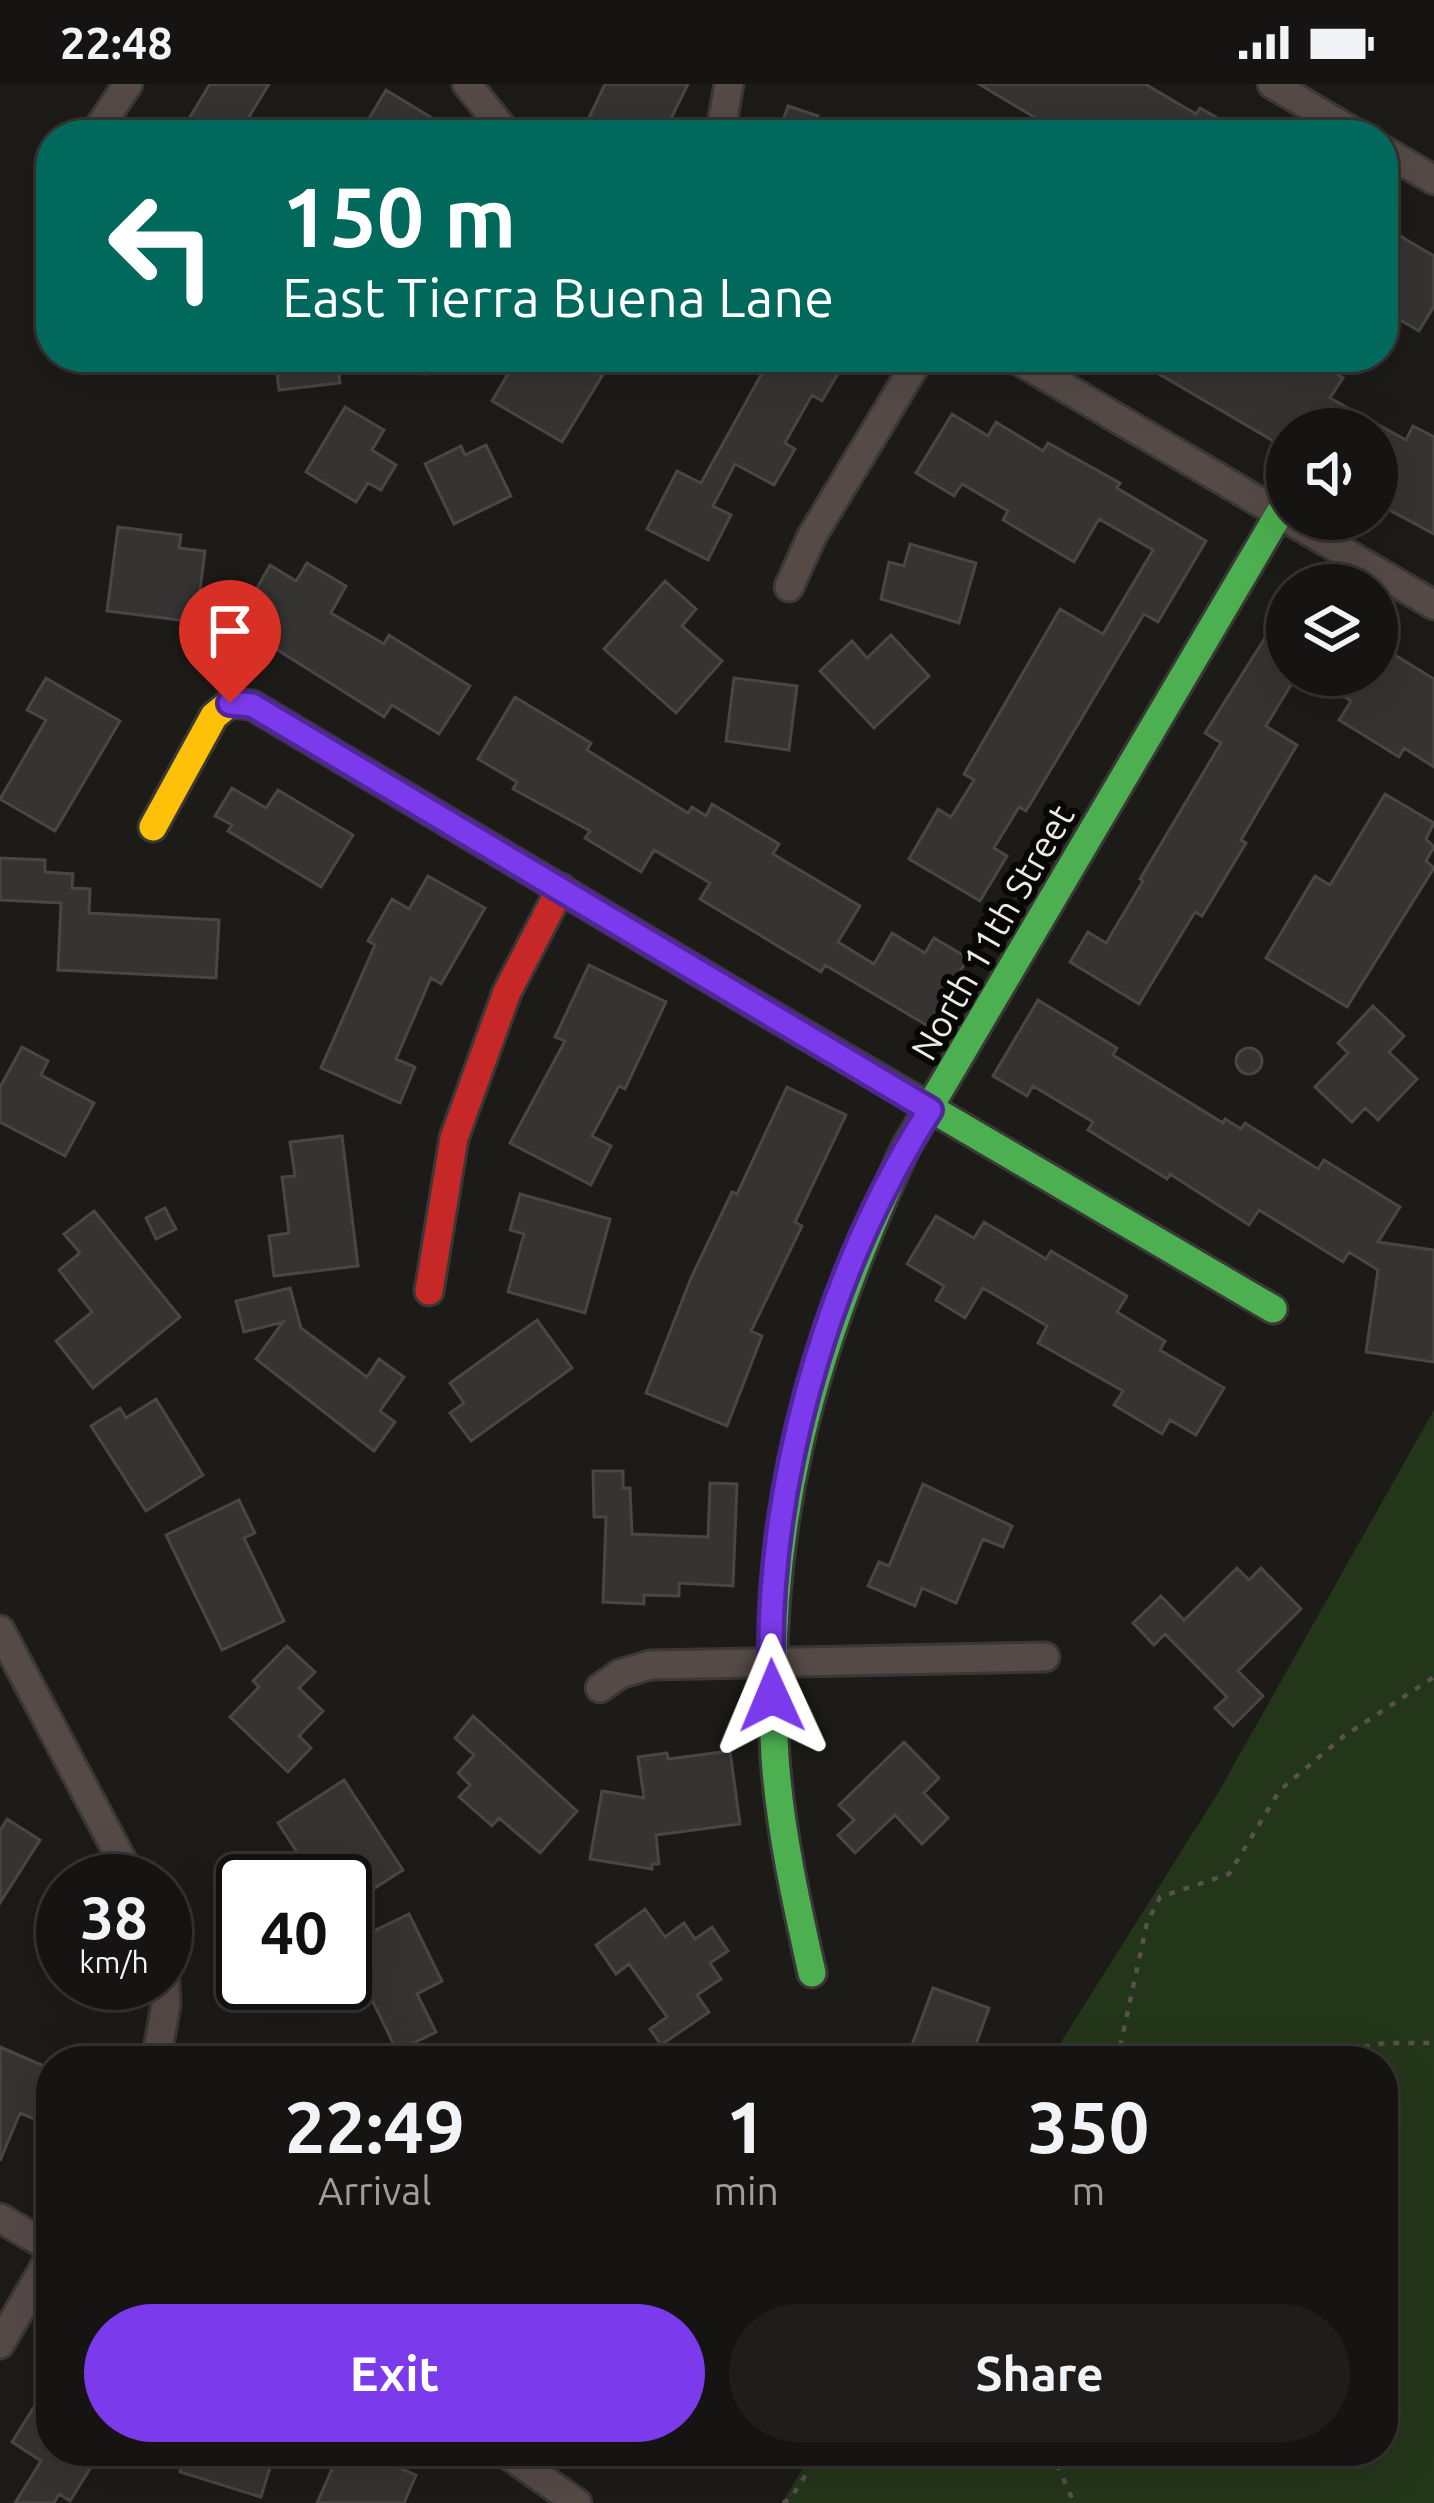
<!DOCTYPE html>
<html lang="en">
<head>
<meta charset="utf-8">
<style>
	:root { --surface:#161412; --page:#1f1d1b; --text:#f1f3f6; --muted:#9e9e9f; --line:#353332; --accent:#7c3aed }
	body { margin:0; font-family:Ubuntu,sans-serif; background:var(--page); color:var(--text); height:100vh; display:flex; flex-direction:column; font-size:45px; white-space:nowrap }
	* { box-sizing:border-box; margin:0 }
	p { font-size:39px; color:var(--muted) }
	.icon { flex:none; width:66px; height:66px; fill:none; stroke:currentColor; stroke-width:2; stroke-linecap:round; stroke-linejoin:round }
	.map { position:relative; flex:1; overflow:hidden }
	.side { position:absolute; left:36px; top:1962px; width:1362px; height:420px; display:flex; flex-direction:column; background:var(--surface); border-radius:48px; box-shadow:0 12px 48px #0002,0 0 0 3px var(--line) }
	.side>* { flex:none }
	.guide { position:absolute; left:36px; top:36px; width:1362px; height:252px; border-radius:48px; box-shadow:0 12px 48px #0002,0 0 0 3px var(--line); background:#00695c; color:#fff; overflow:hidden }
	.buttons { position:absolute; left:1266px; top:324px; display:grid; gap:24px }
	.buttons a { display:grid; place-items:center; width:132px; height:132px; border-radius:50%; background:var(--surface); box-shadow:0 12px 48px #0002,0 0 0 3px var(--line); font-size:60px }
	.speed { position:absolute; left:36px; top:1770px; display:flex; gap:24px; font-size:60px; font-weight:700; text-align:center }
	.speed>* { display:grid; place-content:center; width:156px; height:156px; border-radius:50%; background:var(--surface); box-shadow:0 12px 48px #0002,0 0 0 3px var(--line); line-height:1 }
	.speed small { font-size:30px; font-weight:400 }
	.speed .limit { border:6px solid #111; border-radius:18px; background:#fff; color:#111 }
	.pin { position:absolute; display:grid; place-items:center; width:102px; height:102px; color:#fff; margin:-123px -51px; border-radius:50% 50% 50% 0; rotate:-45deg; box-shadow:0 0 12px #0007 }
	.pin .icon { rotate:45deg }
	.me { position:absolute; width:132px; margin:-66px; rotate:359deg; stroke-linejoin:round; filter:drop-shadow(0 0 9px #0008) }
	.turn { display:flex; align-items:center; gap:42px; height:252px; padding:0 48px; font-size:54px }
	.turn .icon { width:156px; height:156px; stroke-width:2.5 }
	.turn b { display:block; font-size:84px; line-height:102px }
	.eta { display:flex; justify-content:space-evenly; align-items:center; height:204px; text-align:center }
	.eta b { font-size:72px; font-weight:700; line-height:84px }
	.action { display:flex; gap:24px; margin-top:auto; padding:24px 48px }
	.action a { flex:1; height:138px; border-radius:72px; background:var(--accent); color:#fff; font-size:48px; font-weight:700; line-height:138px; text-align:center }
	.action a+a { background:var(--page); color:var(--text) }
	.status { display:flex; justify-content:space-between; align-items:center; height:84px; padding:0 60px; background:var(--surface); direction:ltr }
	.status svg { height:33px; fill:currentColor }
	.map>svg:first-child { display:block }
</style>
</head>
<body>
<div class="status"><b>22:48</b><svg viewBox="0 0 49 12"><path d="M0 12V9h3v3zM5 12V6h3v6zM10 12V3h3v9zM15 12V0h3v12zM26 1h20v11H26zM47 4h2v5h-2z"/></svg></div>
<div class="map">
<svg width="1434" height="2419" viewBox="0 0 1434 2419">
	<rect width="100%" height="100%" fill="#1d1b18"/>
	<path fill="#24361a" d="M 1434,1326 L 1434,2419 L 782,2419 L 813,2367 L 1383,2367 L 1383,1977 L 1049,1977 L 1218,1709 Z"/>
	<path fill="#363432" stroke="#484646" stroke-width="3" d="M 210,0 L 269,0 L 238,51 L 179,51 Z
		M 605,0 L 688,0 L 663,51 L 614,51 L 587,38 Z
		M 979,0 L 1145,0 L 1196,30 L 1200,24 L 1247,51 L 1064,51 Z
		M 386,6 L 460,51 L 382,51 L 365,41 Z
		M 788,22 L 818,32 L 812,51 L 778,51 Z
		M 1395,149 L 1434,172 L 1434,222 L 1419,247 L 1383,226 L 1383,169 Z
		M 275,273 L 337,273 L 340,299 L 279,306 Z
		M 518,273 L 569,273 L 602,292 L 562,358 L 492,317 Z
		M 771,273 L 830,273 L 843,281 L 822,317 L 812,311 L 785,359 L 795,365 L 774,401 L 735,380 L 713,422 L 731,431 L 708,476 L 647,445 L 677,387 L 701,399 Z
		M 1130,273 L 1308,273 L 1343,294 L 1330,314 L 1406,356 L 1413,342 L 1434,353 L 1434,450 L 1380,421 L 1385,413 L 1377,409 L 1377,345 L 1287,345 L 1287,365 Z
		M 345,323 L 384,346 L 372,366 L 396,381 L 381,406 L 368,399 L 356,418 L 306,388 Z
		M 952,330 L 988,352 L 996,338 L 1043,367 L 1048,359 L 1120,399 L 1117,404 L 1206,457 L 1158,538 L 1144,530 L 1026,727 L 1019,723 L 994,764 L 1007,772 L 980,817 L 909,775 L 938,725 L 951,733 L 974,696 L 964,690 L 1060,525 L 1103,550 L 1153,466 L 1099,435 L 1074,478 L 1003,436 L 1008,427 L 962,400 L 954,412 L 916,389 Z
		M 486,361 L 511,412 L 454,440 L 425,380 L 461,362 L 465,371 Z
		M 118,443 L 181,451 L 179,464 L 205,467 L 196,538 L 107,527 Z
		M 910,460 L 976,479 L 959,539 L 881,515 L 889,478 L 904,482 Z
		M 307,479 L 346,502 L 331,529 L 384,560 L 389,551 L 470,602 L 439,650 L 392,621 L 384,633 L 257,553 L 274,524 L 253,511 L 270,481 L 296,497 Z
		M 665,497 L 696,525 L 682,542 L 722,577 L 676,629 L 604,565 Z
		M 1287,519 L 1287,591 L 1297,591 L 1266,642 L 1297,661 L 1241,756 L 1246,759 L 1202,832 L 1195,828 L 1139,920 L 1070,878 L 1088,848 L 1106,859 L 1143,797 L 1140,795 L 1221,659 L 1205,649 Z
		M 891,551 L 929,592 L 874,644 L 820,587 L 852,557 L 867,574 Z
		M 1377,560 L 1434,595 L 1434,683 L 1404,664 L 1399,673 L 1339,636 L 1351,617 L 1309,591 L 1377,591 Z
		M 46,594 L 120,637 L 55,747 L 0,715 L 46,636 L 27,626 Z
		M 734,594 L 797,602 L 789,666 L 726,657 Z
		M 515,613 L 591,659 L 587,666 L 688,729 L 692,723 L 706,732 L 712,720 L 779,760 L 773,770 L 860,822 L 838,858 L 874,880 L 892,849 L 925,869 L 934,854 L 968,874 L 928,942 L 825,881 L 821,888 L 700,815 L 710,799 L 654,766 L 641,788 L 585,754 L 590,747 L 513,705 L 517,698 L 478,675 Z
		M 232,704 L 266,724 L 278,706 L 353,751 L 321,803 L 228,747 L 232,741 L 215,732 Z
		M 1385,710 L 1434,739 L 1426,755 L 1434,763 L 1426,777 L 1434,784 L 1347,923 L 1266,874 L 1315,792 L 1330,801 Z
		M 0,774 L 45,776 L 45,788 L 73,790 L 72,804 L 90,805 L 89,829 L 219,836 L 216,894 L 58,886 L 61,819 L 0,816 Z
		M 428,792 L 485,824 L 441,900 L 431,894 L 396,975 L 415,983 L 400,1019 L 321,984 L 375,861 L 368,857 L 392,815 L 409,825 Z
		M 589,881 L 666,918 L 625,1005 L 619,1002 L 592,1052 L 611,1062 L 591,1101 L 510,1059 L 565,957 L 555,953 Z
		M 1038,916 L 1117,964 L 1113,971 L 1223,1039 L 1225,1035 L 1241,1045 L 1245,1039 L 1318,1085 L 1324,1076 L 1400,1123 L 1378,1158 L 1434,1166 L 1434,1278 L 1366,1268 L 1378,1186 L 1349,1168 L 1343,1178 L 1259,1126 L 1249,1141 L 1170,1090 L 1167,1095 L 1088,1046 L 1093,1038 L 1033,1002 L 1027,1012 L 993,992 Z
		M 1373,922 L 1404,952 L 1389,968 L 1417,995 L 1378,1036 L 1365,1024 L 1352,1038 L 1315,1003 L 1348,969 L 1338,959 Z
		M 22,963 L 48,977 L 41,991 L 94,1019 L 65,1072 L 0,1038 L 0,1003 Z
		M1236 977a13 13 0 1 1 26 0a13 13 0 1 1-26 0Z
		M 787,1003 L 846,1031 L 795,1138 L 802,1142 L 751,1247 L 762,1252 L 727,1342 L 646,1309 L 691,1194 L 732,1108 L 737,1110 Z
		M 342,1052 L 358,1182 L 274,1192 L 269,1152 L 289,1149 L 282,1093 L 295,1092 L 290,1058 Z
		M 520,1110 L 610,1135 L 585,1229 L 508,1208 L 524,1150 L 510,1146 Z
		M 165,1124 L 176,1145 L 156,1155 L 146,1134 Z
		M 94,1127 L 180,1233 L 93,1304 L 56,1257 L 92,1228 L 59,1186 L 80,1169 L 64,1150 Z
		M 936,1132 L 974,1154 L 984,1138 L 1046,1175 L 1051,1167 L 1127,1212 L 1117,1228 L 1165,1257 L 1160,1266 L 1224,1304 L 1196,1351 L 1170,1336 L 1162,1350 L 1114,1321 L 1123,1307 L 1038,1259 L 1047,1242 L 983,1204 L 965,1234 L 936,1216 L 944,1202 L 907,1180 Z
		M 290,1204 L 301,1244 L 367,1293 L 379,1275 L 404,1293 L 380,1327 L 395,1338 L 374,1367 L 256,1275 L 283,1238 L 244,1248 L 236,1217 Z
		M 537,1236 L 572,1284 L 471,1357 L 450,1329 L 464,1319 L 450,1299 Z
		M 156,1315 L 203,1391 L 146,1427 L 91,1342 L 120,1324 L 126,1334 Z
		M 593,1387 L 623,1387 L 623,1404 L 630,1404 L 632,1450 L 708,1453 L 710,1399 L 737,1400 L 733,1502 L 679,1499 L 679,1512 L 644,1511 L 644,1520 L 603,1518 L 606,1433 L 594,1433 Z
		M 923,1400 L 1012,1442 L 1003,1463 L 983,1455 L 956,1519 L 922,1504 L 915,1522 L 868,1502 L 879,1478 L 889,1482 Z
		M 239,1416 L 255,1449 L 244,1454 L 284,1537 L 222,1566 L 166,1451 Z
		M 1237,1484 L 1249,1496 L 1261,1484 L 1301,1525 L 1238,1587 L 1263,1612 L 1233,1642 L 1215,1624 L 1227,1613 L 1165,1550 L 1154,1561 L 1133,1539 L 1161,1512 L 1184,1536 Z
		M 287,1562 L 315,1588 L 299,1604 L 323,1627 L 299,1652 L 311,1664 L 288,1688 L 230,1633 L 259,1603 L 253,1597 Z
		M 473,1632 L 577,1727 L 540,1769 L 499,1734 L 492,1742 L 459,1713 L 470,1701 L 458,1689 L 474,1671 L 455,1654 Z
		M 904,1658 L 939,1694 L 924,1709 L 948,1734 L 922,1760 L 895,1731 L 855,1769 L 838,1751 L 854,1736 L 839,1721 Z
		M 730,1667 L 740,1740 L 656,1751 L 659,1780 L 652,1780 L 652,1785 L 590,1775 L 602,1707 L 644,1714 L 638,1673 L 667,1669 L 668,1675 Z
		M 344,1696 L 403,1786 L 345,1823 L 345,1797 L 324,1797 L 310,1775 L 304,1779 L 278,1739 Z
		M 7,1735 L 40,1756 L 0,1819 L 0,1747 Z
		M 645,1825 L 665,1853 L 684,1839 L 695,1855 L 712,1843 L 728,1867 L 710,1879 L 721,1895 L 697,1911 L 709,1928 L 661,1961 L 650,1945 L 667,1933 L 629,1880 L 616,1890 L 596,1861 Z
		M 409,1830 L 442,1897 L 417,1910 L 436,1948 L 397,1967 L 345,1861 Z
		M 933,1904 L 989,1924 L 970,1977 L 906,1977 Z
		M 0,1963 L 51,1985 L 51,2042 L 20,2029 L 0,2077 Z
		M 51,2296 L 51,2367 L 101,2367 L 70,2417 L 59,2410 L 54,2419 L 15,2419 L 41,2377 L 12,2358 Z
		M 186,2367 L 275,2367 L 261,2413 L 180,2388 Z
		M 340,2367 L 359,2367 L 416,2391 L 404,2419 L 317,2419 Z"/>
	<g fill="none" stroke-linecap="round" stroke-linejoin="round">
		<g stroke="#393836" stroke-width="33">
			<path id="street" d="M 467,0 L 508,51
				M 1272,0 L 1358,51
				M 94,51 L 128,0
				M 720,51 L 729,0
				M 1383,66 L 1434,96
				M 1013,273 L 1287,434
				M 425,275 L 426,273
				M 1288,435 L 1434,521
				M 789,503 L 812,452 L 920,273
				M 0,1546 L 133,1797
				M 600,1604 L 620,1590 L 650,1581 L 1045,1573
				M 156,1977 L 166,1920 L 165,1899
				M 0,2134 L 51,2164
				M 0,2260 L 51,2172
				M 503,2367 L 577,2419"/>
		</g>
		<g stroke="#393836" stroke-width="33">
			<path id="fast" d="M 768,929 L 1273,1225
				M 812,1889 C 796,1818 780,1746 775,1673 C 760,1445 811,1267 906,1063 L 1279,430"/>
		</g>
		<g stroke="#393836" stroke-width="33">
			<path id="slow" d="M 153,743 L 214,632 L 230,619 L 252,621 L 768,929"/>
		</g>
		<g stroke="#393836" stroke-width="33">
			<path id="jam" d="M 429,1207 L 454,1054 L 507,908 L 561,804"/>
		</g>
		<path stroke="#58514d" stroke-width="4.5" stroke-dasharray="6 9" stroke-linecap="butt" d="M 1117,1977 L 1147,1839 L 1160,1813 L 1229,1790 L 1280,1706 L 1344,1652 L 1434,1593
			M 1290,1977 L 1385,1959 L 1434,1959
			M 1051,2367 L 1074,2419
			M 783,2419 L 791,2414 L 821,2367"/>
		<use href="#street" stroke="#554a46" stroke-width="27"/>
		<use href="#fast" stroke="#4caf50" stroke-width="27"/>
		<use href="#slow" stroke="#ffc107" stroke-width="27"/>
		<use href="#jam" stroke="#c62828" stroke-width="27"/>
	</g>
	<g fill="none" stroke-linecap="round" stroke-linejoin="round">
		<g stroke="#51269a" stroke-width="30">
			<path id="route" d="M 230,619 L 252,621 L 930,1026 C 824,1191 762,1416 772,1612"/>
		</g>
		<use href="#route" stroke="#7c3aed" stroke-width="21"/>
	</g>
	<g text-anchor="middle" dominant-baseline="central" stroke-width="12" stroke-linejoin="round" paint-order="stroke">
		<g font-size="36" fill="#edebe6" stroke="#080705">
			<text transform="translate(992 848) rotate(-60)">North 11th Street</text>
		</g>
	</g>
</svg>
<div class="buttons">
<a><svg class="icon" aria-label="sound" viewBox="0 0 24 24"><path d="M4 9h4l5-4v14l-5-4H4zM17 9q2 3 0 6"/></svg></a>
<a><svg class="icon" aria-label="layers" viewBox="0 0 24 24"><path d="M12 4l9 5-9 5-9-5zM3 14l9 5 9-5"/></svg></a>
</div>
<div class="speed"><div>38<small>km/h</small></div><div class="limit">40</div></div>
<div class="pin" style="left:230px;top:619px;background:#d93025"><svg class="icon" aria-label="arrive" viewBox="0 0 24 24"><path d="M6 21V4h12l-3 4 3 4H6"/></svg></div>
<svg class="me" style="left:772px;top:1612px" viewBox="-20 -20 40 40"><path d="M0-17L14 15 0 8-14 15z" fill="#7c3aed" stroke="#fff" stroke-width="4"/></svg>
<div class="guide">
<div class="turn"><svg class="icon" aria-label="left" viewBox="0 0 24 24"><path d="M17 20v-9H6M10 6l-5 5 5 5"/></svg><div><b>150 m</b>East Tierra Buena Lane</div></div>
</div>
<section class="side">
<div class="eta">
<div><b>22:49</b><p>Arrival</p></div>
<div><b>1</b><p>min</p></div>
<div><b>350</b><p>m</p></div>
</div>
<div class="action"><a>Exit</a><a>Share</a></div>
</section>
</div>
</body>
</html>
